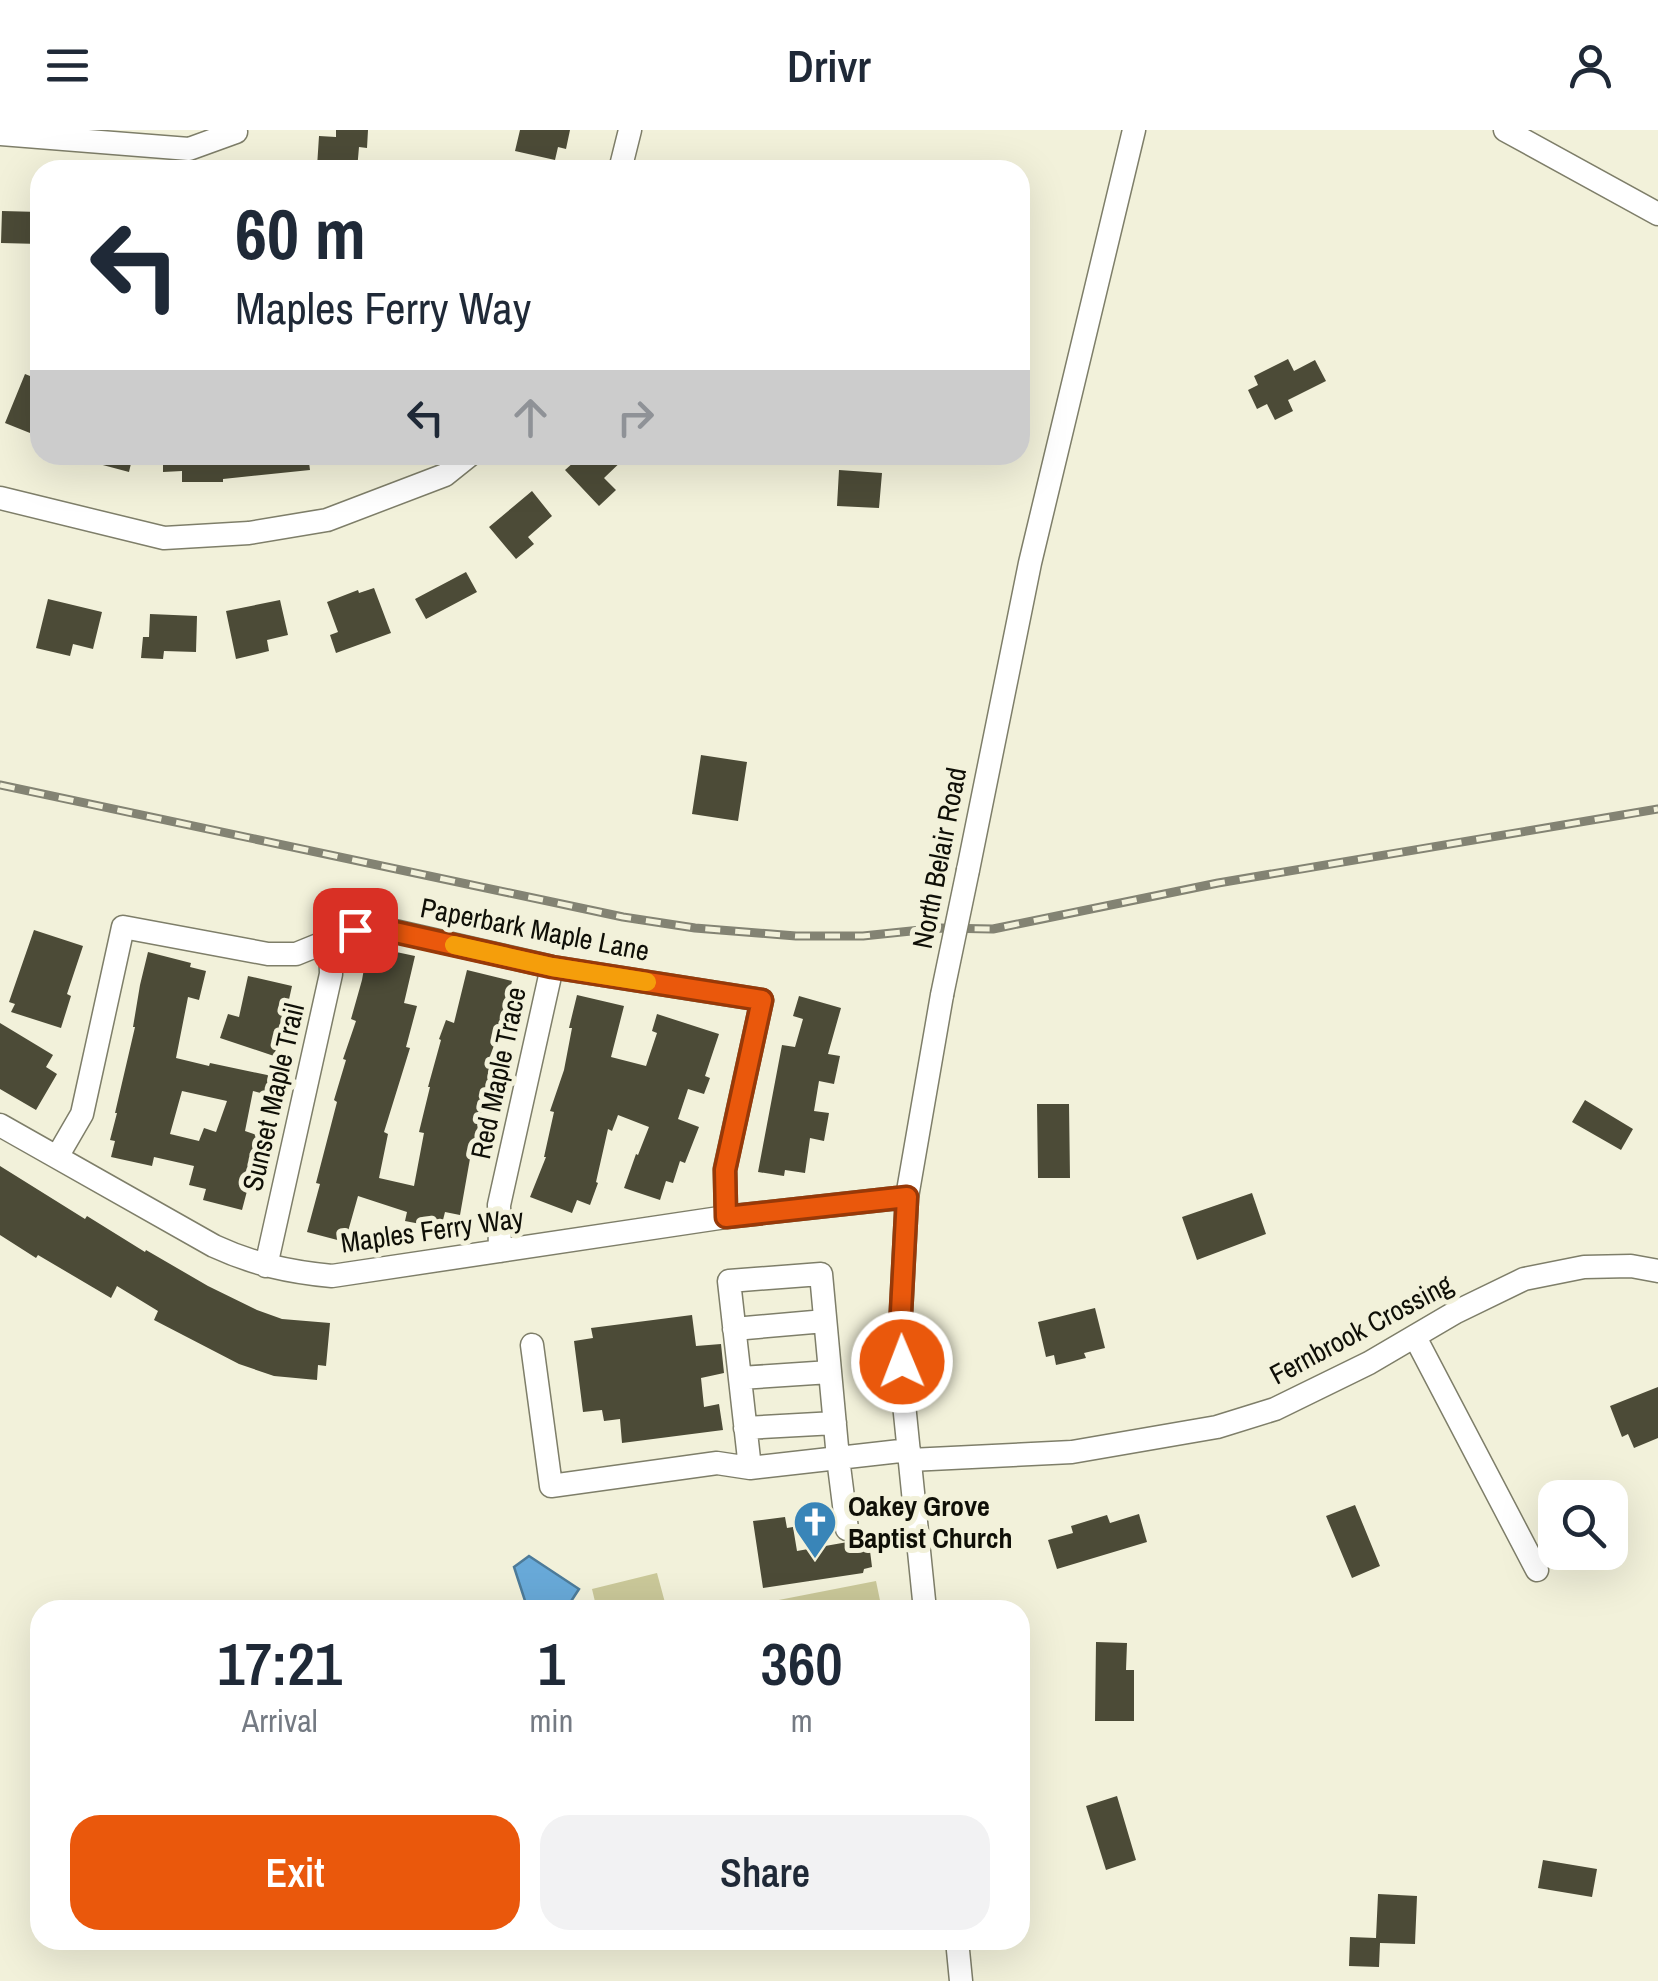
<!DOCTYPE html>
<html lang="en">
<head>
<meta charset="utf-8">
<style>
	:root { --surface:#fff; --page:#f2f2f3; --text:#1f2937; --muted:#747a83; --accent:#ea580c }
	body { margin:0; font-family:"Archivo Narrow",sans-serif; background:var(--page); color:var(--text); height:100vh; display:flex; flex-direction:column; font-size:38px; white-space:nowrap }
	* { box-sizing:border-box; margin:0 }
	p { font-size:32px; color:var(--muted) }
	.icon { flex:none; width:55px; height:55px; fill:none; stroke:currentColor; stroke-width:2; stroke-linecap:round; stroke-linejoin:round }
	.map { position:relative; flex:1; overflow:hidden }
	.details { position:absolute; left:30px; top:1470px; width:1000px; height:350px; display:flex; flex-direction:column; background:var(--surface); border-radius:30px; box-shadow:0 10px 40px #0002 }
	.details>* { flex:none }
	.banner { position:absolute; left:30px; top:30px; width:1000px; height:305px; border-radius:30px; box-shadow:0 10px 40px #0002; background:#fff; color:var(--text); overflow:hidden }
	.tools { position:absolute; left:1538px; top:1350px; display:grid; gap:20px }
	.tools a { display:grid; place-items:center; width:90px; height:90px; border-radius:20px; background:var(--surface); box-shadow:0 10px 40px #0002; font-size:50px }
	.pin { position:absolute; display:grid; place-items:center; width:85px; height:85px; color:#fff; margin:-42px; border-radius:20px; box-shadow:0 5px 15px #0006 }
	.me { position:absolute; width:110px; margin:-55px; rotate:359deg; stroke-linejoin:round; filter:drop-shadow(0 0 8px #0008) }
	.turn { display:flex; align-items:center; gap:35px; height:210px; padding:0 40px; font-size:45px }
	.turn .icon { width:130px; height:130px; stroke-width:2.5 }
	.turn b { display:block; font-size:70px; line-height:85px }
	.lanes { display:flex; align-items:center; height:95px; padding:0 40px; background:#0003; justify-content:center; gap:50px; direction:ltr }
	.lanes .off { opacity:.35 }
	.eta { display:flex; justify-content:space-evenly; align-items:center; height:170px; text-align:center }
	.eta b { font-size:60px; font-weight:600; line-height:70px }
	.action { display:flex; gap:20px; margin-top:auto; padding:20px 40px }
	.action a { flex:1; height:115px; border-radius:30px; background:var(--accent); color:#fff; font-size:40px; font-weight:600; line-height:115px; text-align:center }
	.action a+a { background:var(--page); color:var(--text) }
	header { display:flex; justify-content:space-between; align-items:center; height:130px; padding:0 40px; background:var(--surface); font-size:45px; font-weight:600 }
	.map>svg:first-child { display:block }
</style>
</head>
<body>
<header><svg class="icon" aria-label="menu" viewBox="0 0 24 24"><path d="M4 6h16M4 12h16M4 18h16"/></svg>Drivr<svg class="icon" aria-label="person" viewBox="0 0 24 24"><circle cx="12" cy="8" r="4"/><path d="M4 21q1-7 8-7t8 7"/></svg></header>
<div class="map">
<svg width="1658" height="1851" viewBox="0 0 1658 1851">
	<rect width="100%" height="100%" fill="#f2f1da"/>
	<path fill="#cac899" d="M 657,1443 L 667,1480 L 597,1480 L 592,1459 Z
		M 876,1451 L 882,1480 L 727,1480 Z"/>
	<path fill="#68a9d8" stroke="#4d7b99" stroke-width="2.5" d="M 529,1426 L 579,1459 L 566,1479 L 528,1480 L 514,1437 Z"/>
	<path fill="#4c4b37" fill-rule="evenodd" d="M 336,0 L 368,0 L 367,18 L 359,17 L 357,40 L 317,37 L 319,6 L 336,7 Z
		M 520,0 L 570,0 L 566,19 L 558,17 L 555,30 L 515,21 Z
		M 2,81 L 40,82 L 40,114 L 1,113 Z
		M 1288,229 L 1294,241 L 1315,230 L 1326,251 L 1288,270 L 1293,281 L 1275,290 L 1267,274 L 1257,279 L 1248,260 L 1258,255 L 1254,246 Z
		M 25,244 L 40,250 L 40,307 L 5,293 Z
		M 84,325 L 133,325 L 129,342 L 84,330 Z
		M 163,325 L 308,325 L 310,340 L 223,349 L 223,352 L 182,352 L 182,341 L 163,342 Z
		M 582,325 L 628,325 L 604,348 L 616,360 L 599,376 L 565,340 Z
		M 839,340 L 882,343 L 879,378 L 837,376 Z
		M 532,361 L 552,386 L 528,407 L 534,414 L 516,429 L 489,397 Z
		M 466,442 L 477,462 L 426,489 L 415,469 Z
		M 374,458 L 391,503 L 336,523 L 330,505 L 338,502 L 327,472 L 358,460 L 359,463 Z
		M 48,469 L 102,482 L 93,519 L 73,514 L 70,526 L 36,518 Z
		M 280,470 L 288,505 L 267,510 L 269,521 L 236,529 L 226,481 Z
		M 150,484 L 197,486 L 196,522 L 164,521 L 163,529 L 141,528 L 143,507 L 149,507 Z
		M 701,625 L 747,632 L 738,691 L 692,684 Z
		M 34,800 L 83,816 L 67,864 L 71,866 L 61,898 L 11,882 L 15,874 L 9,872 Z
		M 368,816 L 415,826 L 404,873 L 417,876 L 406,917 L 410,918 L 384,1002 L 388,1004 L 379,1048 L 414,1056 L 424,1003 L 419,1002 L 430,957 L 428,957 L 441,910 L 439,909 L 446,890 L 454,893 L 467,840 L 512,851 L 500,899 L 486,937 L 493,939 L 471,1023 L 460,1085 L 445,1082 L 441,1098 L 405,1091 L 407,1082 L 358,1066 L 345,1112 L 307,1102 L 320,1054 L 316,1053 L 337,972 L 334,970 L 346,930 L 343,929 L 356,891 L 351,889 L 362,850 Z
		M 148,822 L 191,833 L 190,837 L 206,841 L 199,870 L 188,867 L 176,928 L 209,936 L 210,933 L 272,946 L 268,965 L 253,961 L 245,1001 L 260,1006 L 247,1045 L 251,1046 L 242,1080 L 203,1070 L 206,1059 L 189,1055 L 194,1036 L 154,1027 L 152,1036 L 111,1027 L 115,1011 L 110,1010 L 117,983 L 115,983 L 135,897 L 133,897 L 140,855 ZM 182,961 L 227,971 L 216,1002 L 204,998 L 199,1011 L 170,1004 Z
		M 248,846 L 292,856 L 282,901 L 274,926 L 220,908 L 228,884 L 239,887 Z
		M 577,865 L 624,876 L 611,927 L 646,936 L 657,903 L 652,901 L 657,884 L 719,904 L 705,946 L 710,948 L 704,964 L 688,959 L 678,989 L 699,997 L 685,1033 L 680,1031 L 673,1053 L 666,1051 L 660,1070 L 624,1058 L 636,1024 L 638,1025 L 649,997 L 618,985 L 612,1001 L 608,999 L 596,1052 L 598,1053 L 590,1075 L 577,1070 L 572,1083 L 530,1067 L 546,1027 L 544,1027 L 554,982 L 550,981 L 564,940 L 572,898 L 569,898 Z
		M 799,866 L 841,878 L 828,924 L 840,926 L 834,954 L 819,951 L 814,981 L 829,983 L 824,1011 L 810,1008 L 805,1043 L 785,1040 L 784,1046 L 758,1042 L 782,915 L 795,917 L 803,889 L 793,886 Z
		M 0,893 L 53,925 L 46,937 L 57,944 L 36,980 L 0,959 Z
		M 1585,970 L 1633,999 L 1621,1020 L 1572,992 Z
		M 1037,974 L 1069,974 L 1070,1048 L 1038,1048 Z
		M 0,1036 L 85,1089 L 87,1086 L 145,1122 L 146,1120 L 208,1156 L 257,1180 L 282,1189 L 330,1193 L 326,1236 L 318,1235 L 317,1250 L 274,1246 L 239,1234 L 154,1190 L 158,1181 L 117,1156 L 111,1168 L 38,1125 L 36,1128 L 0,1105 Z
		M 1252,1063 L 1266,1104 L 1197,1130 L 1182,1087 Z
		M 1095,1178 L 1105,1218 L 1084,1223 L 1086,1228 L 1056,1235 L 1054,1225 L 1046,1227 L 1038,1192 Z
		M 692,1185 L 696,1216 L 721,1214 L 724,1243 L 701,1248 L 704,1277 L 719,1274 L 723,1300 L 622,1313 L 620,1289 L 604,1291 L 602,1280 L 583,1282 L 574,1211 L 593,1208 L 591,1198 Z
		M 1658,1257 L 1658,1308 L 1634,1318 L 1628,1304 L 1622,1307 L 1610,1276 Z
		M 1355,1375 L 1380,1436 L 1352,1448 L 1326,1386 Z
		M 1139,1384 L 1147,1412 L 1057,1439 L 1048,1410 L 1073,1403 L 1071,1396 L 1107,1385 L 1110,1393 Z
		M 785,1387 L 787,1398 L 793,1397 L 797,1421 L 859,1410 L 860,1414 L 869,1413 L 872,1437 L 864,1439 L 863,1443 L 763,1458 L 753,1391 Z
		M 1096,1512 L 1127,1513 L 1126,1540 L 1134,1540 L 1134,1591 L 1095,1591 Z
		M 1117,1666 L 1136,1730 L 1106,1740 L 1086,1676 Z
		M 1543,1730 L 1597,1739 L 1592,1767 L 1538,1758 Z
		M 1378,1764 L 1417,1766 L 1415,1814 L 1380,1813 L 1379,1837 L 1349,1836 L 1350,1807 L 1376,1808 Z"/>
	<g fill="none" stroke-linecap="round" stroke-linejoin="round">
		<g stroke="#7e7e69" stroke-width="25">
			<path id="minor" d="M 1505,0 L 1658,84
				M 0,4 L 189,19 L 236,2
				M 620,40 L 630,0
				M 0,368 L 164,408 L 249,403 L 327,390 L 445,345 L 470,325
				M 968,740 L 1030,433 L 1134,0
				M 0,995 L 214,1116 C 253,1134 289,1142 332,1146 L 726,1087 L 907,1067
				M 57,1027 L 82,984 L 123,797 L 268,824 L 296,824 L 355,800 L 377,797 L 552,837 L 762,870 L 725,1039 L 726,1087
				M 500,1121 L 499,1075 L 552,837
				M 266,1136 L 331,844 L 330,810
				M 734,1199 L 825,1191
				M 1415,1207 L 1537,1440
				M 532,1215 L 551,1356 L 717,1333 L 750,1338 L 909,1320
				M 740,1248 L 830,1242
				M 745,1298 L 835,1293
				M 910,1330 L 1072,1322 L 1217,1297 L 1275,1279 L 1369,1233 L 1456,1182 L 1524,1149 L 1584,1137 L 1631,1136 L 1658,1141
				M 750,1338 L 729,1151 L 821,1144 L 838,1328 L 847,1399
				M 925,1480 L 903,1264 L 900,1201 L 907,1067 L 942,865
				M 957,1810 L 961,1851"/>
		</g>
		<use href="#minor" stroke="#fff" stroke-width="22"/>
		<g stroke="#838373" stroke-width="9">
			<path id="rail" d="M 0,655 L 623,787 L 695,798 L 796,806 L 863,806 L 940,798 L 993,799 L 1218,753 L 1658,679"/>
		</g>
		<use href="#rail" stroke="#f2f1da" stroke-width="5" stroke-dasharray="15" stroke-linecap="butt"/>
		<g stroke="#7e7e69" stroke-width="25" stroke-linecap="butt">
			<path id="minor-bridge" d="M 942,865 L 968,740"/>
		</g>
		<use href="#minor-bridge" stroke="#fff" stroke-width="22"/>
	</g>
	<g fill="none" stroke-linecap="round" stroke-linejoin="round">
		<g stroke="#983908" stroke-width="25">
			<path id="route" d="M 355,800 L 377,798 L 552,837 L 762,870 L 725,1040 L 726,1087 L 907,1067 L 900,1201 L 902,1232"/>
		</g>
		<use href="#route" stroke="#ea580c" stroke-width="18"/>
		<path stroke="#f59e0b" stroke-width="18" d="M 454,815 L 552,837 L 647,852"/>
	</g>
	<defs>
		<g id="church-pin" transform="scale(2.25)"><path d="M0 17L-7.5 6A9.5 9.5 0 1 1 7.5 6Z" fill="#3985b8" stroke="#f2f1da"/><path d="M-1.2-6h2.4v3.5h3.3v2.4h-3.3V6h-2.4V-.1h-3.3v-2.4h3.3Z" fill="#fff"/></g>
	</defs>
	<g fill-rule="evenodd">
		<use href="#church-pin" x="815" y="1392"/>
	</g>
	<g text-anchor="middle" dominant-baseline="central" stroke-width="10" stroke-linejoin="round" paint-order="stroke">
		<g font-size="28" fill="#0f0f07" stroke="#f2f1da">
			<text transform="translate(939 728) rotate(-79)">North Belair Road</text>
			<text transform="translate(535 799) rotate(11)">Paperbark Maple Lane</text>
			<text transform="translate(498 943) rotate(-78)">Red Maple Trace</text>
			<text transform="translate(273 967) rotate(-77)">Sunset Maple Trail</text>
			<text transform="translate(432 1100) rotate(-8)">Maples Ferry Way</text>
			<text transform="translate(1361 1199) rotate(-28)">Fernbrook Crossing</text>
		</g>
		<g font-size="28" font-weight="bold" fill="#0f0f07" stroke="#f2f1da" text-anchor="start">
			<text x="848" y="1376">Oakey Grove<tspan x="848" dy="32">Baptist Church</tspan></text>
		</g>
	</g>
</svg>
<div class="tools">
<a><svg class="icon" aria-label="search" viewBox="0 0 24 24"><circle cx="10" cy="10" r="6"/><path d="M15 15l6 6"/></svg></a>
</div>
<div class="pin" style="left:355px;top:800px;background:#d93025"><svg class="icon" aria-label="arrive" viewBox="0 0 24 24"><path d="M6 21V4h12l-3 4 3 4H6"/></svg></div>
<svg class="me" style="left:902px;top:1232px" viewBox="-20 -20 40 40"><circle r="17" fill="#ea580c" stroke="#fff" stroke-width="3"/><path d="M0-11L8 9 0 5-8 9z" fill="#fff"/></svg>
<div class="banner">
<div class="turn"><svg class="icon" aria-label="left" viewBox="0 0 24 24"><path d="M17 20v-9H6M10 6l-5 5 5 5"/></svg><div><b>60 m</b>Maples Ferry Way</div></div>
<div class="lanes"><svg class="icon" aria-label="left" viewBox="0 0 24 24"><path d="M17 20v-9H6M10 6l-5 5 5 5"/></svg><svg class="icon off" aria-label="ahead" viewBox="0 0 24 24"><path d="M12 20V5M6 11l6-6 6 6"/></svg><svg class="icon off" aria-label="right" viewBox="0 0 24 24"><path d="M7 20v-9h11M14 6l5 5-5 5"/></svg></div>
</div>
<section class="details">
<div class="eta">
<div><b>17:21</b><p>Arrival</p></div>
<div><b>1</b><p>min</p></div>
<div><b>360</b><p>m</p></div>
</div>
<div class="action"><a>Exit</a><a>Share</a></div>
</section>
</div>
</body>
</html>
